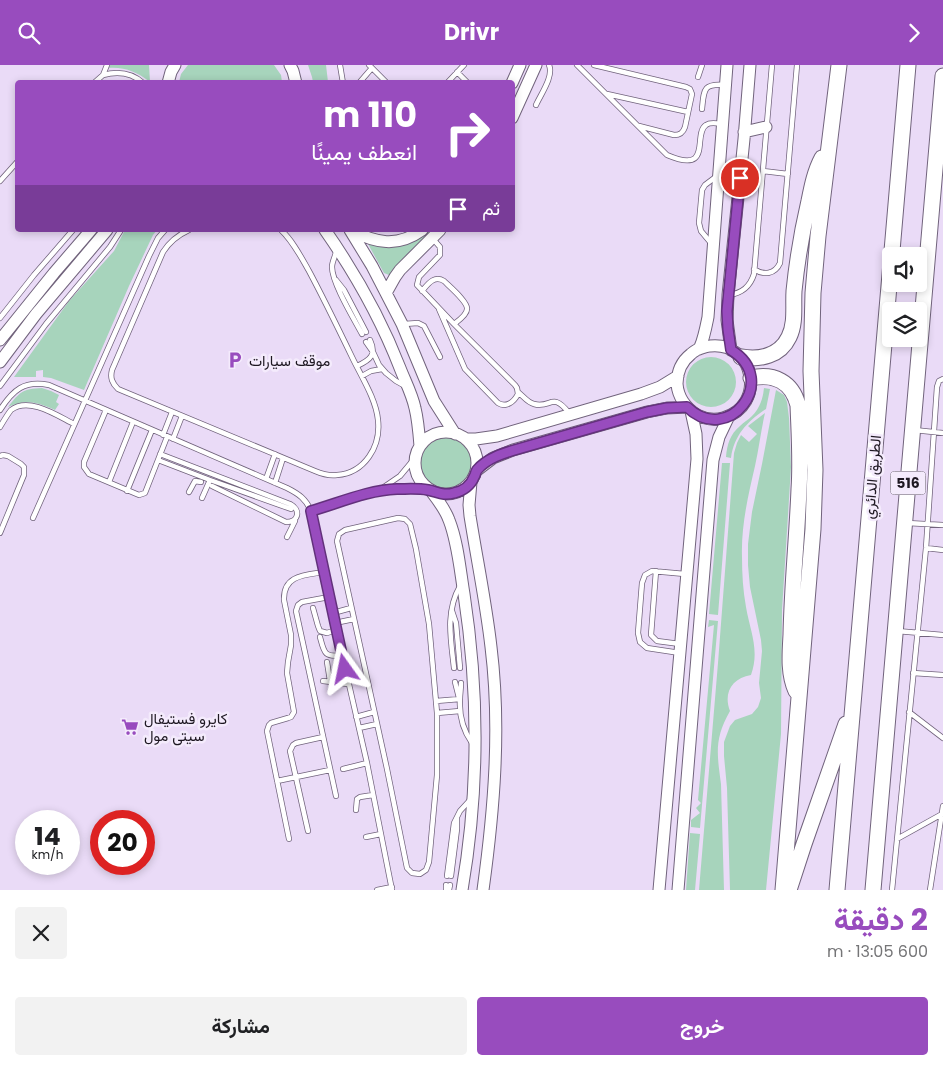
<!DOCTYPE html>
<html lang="ar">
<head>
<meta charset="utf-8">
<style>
	:root { --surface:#fff; --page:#f2f2f2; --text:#202124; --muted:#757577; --accent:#984cbe }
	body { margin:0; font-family:Poppins,Vazirmatn,sans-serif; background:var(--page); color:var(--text); direction:rtl; height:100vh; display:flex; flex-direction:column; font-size:19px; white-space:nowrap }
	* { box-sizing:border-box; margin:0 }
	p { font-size:16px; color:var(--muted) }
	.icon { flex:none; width:28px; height:28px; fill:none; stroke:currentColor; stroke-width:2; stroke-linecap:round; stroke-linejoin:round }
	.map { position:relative; height:825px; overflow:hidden; direction:ltr }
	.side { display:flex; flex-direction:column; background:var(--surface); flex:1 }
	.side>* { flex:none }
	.guide { position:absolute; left:15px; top:15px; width:500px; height:152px; border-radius:5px; box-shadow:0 2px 8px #0003; direction:rtl; background:#984cbe; color:#fff; overflow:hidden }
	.controls { position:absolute; left:882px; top:182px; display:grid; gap:10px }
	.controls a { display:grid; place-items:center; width:45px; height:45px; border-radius:5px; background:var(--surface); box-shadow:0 2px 8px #0003; font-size:25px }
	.speed { position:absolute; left:15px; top:745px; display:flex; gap:10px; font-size:25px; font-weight:700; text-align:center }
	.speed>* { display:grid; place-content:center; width:65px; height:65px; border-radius:50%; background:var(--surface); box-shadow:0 2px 8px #0003; line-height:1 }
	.speed small { font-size:12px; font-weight:400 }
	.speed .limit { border:8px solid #d22; background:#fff; color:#111 }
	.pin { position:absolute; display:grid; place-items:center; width:42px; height:42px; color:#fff; margin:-21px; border:2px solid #fff; border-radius:50%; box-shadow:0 1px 5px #0007 }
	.me { position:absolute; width:55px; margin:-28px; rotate:348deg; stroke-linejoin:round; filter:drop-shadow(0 0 4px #0008) }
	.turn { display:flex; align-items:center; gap:18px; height:105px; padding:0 15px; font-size:22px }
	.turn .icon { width:65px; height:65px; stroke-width:2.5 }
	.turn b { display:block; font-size:35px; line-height:42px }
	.then { display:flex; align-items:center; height:48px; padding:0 15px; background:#0003; gap:10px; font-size:19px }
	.round { display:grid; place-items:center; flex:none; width:52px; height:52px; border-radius:5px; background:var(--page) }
	.head { display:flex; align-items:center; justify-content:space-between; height:85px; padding:0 15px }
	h1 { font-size:30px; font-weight:700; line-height:38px; color:var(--accent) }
	.cta { display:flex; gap:10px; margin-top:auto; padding:10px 15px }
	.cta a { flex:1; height:58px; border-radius:5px; background:var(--accent); color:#fff; font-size:20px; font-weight:700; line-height:58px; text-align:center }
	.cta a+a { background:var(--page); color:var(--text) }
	header { display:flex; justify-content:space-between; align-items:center; height:65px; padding:0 15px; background:var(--accent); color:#fff; font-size:22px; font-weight:700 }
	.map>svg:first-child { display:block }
</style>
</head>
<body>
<header><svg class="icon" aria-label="forward" viewBox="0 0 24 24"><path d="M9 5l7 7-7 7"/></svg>Drivr<svg class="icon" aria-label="search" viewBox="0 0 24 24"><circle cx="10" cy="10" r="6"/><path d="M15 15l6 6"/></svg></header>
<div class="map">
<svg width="943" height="825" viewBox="0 0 943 825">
	<rect width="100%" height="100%" fill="#eadbf7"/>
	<path fill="#a7d4bc" d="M 110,0 L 149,0 L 150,17 C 137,7 125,2 109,3 Z
		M 188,0 L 274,0 L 281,10 L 282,17 L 179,17 L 181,9 Z
		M 308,0 L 326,0 L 328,17 L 313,17 L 312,12 Z
		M 125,165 L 157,165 L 153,170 L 129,221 L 84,325 L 51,313 L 43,312 L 43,305 L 36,306 L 36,312 L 14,312 L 69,236 L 114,186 Z
		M 430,165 L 435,165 L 421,181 L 389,210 L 384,208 L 368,179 L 369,178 C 394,181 409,185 430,165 Z
		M686 317a25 25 0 1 1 50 0a25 25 0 1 1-50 0Z
		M 42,323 L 51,326 L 59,330 L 56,337 L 59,339 L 55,345 C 36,337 27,334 8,342 C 20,327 22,324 42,323 Z
		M 764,323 L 770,324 L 766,344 C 748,356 734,370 731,393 L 726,392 C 727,380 730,369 740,361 C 744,357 748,355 752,351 C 760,343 763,333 764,323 Z
		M 776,325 L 784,330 L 787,337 L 789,353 L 791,402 L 782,545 L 781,669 L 766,825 L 730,825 L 727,723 L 724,691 L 724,677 L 730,661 L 735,655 L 752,649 L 758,642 L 761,633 L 759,618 L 762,586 L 761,575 L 750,522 L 748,500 L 748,479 L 752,447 L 762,399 Z
		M 765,348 C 761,365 759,383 755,401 C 748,431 741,461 742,492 C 742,509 743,526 746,542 C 750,566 760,585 751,610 C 732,613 723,628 730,646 C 714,674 717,689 721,719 L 724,825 L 699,825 L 718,598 L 734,388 L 737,378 L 741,370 L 749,377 L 757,369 L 748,361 Z
		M421 398a25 25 0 1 1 50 0a25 25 0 1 1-50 0Z
		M 722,398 L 730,398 L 718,550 L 709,549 Z
		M 709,555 L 718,556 L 700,763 L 691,762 L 691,755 L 700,748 L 696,743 L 701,738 L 698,735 L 714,560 L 708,562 Z
		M 690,768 L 700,769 L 695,825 L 686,825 Z"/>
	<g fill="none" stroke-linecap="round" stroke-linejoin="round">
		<g stroke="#71637c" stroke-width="6">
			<path id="lane" d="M 340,0 L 343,18
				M 369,0 L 387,18
				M 577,0 L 667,90 C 714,110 692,69 706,60 C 710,57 716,58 721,59
				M 594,0 L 686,22 L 690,24 L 692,29 L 685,62 C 683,68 680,70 674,70 L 639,61
				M 457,7 L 468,18
				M 103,10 C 118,6 131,7 143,18
				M 698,12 L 702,0
				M 94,18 L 103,10 L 107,0
				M 359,18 L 372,3
				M 447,18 L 464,0
				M 607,29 L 688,47
				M 536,40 C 541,29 554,11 549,0
				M 702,44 C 704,25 703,18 725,20
				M 763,106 L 788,109
				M 0,116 L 18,96
				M 189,165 C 178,170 170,176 163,187 L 112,305 C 110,313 112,318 118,324 L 315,406 C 322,409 330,411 337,410 C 365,408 381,381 378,355 C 376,334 361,311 352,292 C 338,263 324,234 309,206 C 301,192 293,176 281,165
				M 433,174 L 440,182 L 440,190 L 419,212 L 417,220 L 454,259 L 515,320 L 517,323 L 518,329 C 514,337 506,343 498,338 L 465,304 L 439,244
				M 711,178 L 701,166 L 699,158 L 702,125 L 705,120 L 717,111
				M 336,187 C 335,192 332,197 332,202 C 332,218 354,254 362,269
				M 754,204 C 764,211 775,209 780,198 L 797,0
				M 336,215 L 344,225 L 366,267
				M 422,226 C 428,219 434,210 444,216 C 449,221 468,237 467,244 C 467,250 458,256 454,259
				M 729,230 C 742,228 750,222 754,209 L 772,0
				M 0,253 L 34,210 L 73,165
				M 404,259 L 418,258 L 424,261 L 440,292
				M 366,277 L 373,287 L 379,300 L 386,308 L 396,316 L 405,321
				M 357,301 C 370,295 377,290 370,275
				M 362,311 L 371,306 L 382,304
				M 0,321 L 46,259 L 110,182 L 121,165
				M 518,327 C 523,331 528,338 534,339 C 551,344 552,326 569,348
				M 0,345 C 13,325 24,315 49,320 L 287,423 C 299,429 306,434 311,446 L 329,532 L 367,698 L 392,825
				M 106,345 L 84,397 L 84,402 L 89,409 L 139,430 L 145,428 L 167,372
				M 0,362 C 3,357 7,350 11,345 C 29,331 58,351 74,359
				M 914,365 L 943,368
				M 163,370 L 172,347
				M 173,374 L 182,351
				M 160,389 L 290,439 C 301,445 299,457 286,457 L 212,421
				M 0,391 L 3,390 L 8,391 L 21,399 L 24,402 L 24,410 L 0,468
				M 158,395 L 210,415 L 291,444
				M 266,414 L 275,389
				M 109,417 L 133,357
				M 275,418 L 283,393
				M 381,424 L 400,411 L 415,393
				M 127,426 L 152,365
				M 189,427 L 195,416 L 201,417
				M 202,433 L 210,415
				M 311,446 L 378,426 L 404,424 L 429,425
				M 33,453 L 149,191 L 158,173 L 165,165
				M 398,453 L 405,454 L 410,459 L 416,484 L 429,559 L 437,648 L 437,710 L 429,797 L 426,805 L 420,809 L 412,808 L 407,803 L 387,704 L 337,476 L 339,469 L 345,465 Z
				M 907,458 L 943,460
				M 287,472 L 295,456
				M 926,483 L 943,485
				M 656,506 L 651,570 L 657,576 L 680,579
				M 329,532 L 302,537 L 298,540 L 296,546 L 336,731
				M 313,543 L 318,561 L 320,566 L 327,568 L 336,565
				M 452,546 L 456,558 L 460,603
				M 333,548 L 351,543
				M 335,558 L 354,554
				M 897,566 L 943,570
				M 320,572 C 324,587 324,593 342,590
				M 680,588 L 647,583 L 640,577 L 638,568 L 642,518 L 645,510 L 652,506 L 685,509
				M 327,597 L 330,616
				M 454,603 C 451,575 445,547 460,521
				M 913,608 L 943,610
				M 323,616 L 348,619
				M 455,617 L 459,633
				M 461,618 C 461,623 460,629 460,634 C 459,649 463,665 472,678
				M 436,636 L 460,634
				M 909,647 L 943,673
				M 437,648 L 460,646
				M 356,652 L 374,647
				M 359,663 L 377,659
				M 343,704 L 367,698
				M 277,716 L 330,705
				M 356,745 L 357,734 L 360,732 L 373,730
				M 308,766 L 290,686 L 293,680 L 296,678 L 323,672
				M 366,772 L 381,769
				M 289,774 L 267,666 L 269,660 L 271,658 L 288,653 L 291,652 L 294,647 L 287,608 L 288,597 L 291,580 L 291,570 L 284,535 C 283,510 305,510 324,507
				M 897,774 L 942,749
				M 447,811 L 454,758 L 460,746 L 471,734
				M 451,811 L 457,764 L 457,753
				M 377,825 L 392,822
				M 446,825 L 446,820
				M 449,825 L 450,820
				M 892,825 L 926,483 L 937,322 L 939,316 L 943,314
				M 930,825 L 943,741"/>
		</g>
		<g stroke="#71637c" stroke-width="13">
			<path id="secondary" d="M 290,0 L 293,6 L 296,18
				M 168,18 L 171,7 L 175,0
				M 512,18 L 520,0
				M 512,53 L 536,0
				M 744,67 L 766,62
				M 325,165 C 355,208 381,254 400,303 C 405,316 412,329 415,343 C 418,355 419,368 420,381
				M 350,165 L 372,201 L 402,259 L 434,336 L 455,369
				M 350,165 C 376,178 397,183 422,165
				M 386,228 L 395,212 L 400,205 L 440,165
				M 0,275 L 54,208 L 91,165
				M 699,284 C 702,283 706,281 710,281 C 755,276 767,341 723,353 C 715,355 705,354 697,350 C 686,343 678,332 677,319 C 677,307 682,296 691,289 C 694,286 698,285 700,282 C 704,273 706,262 708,252 L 727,0
				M 731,285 L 727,255 L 728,230 L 744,74 L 750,0
				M 0,297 L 36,249 L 107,165
				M415 398a31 31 0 1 1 62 0a31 31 0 1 1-62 0Z
				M 466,374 L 476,374 L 497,371 L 641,329 L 660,322 L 678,311
				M 476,406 L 493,393 L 513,385 L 647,347 L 667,343 L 687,342
				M 471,417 L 469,440 L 470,451 C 477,495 486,538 491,582 C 501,663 494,745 483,825
				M 431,426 C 438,435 445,444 449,455 C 458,478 460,505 464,529 C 479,627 479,727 462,825
				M 659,825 L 697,394 L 696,369 L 691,346
				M 678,825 L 713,395 L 719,372 L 729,351"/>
		</g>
		<g stroke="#71637c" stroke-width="17">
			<path id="highway" d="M 741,292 C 760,295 780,291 789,272 C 796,258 793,241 794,226 C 797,196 802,166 809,136 C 812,121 815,106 822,93
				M 751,313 C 774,308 792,317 798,340 C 799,368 801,396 799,424 C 797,473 792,521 791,570 C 790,588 788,609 796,626
				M 783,825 L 813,464 L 815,405 L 811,306 L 813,228 L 818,171 L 839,0
				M 789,825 L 804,779 L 846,659
				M 837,825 L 908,0
				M 873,825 L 943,11"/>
		</g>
		<use href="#lane" stroke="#fff" stroke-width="4.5"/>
		<use href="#secondary" stroke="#fff" stroke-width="11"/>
		<use href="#highway" stroke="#fff" stroke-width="15"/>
	</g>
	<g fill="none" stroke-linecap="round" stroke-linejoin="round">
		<g stroke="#63317c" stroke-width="12">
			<path id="route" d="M 345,604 L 311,446 C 339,438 368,425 397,424 C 407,424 418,423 428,425 C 438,427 443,431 454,428 C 463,426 471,420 474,412 C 476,409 475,408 477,405 C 487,393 504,388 518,384 L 647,347 L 667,343 L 687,342 C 728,382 781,315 731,285 L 728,264 L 727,246 L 740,113"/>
		</g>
		<use href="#route" stroke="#984cbe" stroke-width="9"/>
	</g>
	<defs>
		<g id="parking-bare" transform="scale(1.35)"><path d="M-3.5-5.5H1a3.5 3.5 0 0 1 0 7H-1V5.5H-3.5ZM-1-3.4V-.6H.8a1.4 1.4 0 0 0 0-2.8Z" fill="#984cbe" stroke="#f4ebfc" stroke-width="2.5" paint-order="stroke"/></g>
		<g id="supermarket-bare" transform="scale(1.35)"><path d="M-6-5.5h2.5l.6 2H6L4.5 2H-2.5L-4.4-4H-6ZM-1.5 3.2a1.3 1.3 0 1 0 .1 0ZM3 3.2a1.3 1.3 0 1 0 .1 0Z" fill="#984cbe" stroke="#f4ebfc" stroke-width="2.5" paint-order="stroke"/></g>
	</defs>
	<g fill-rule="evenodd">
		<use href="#parking-bare" x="235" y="295"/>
		<use href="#supermarket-bare" x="130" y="662"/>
	</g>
	<g text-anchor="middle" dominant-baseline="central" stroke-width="5" stroke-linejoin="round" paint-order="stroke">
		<rect fill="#f4ebfc" stroke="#5e5763" stroke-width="1" x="890.5" y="406.5" width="35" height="23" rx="4"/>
		<g font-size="14" font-weight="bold" fill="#1e1822">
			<text x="908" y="418">516</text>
		</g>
		<g font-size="15" fill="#1e1822" stroke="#f4ebfc" text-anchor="start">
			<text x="249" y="295">موقف سيارات</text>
			<text x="144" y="653">كايرو فستيفال<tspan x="144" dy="17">سيتى مول</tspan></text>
		</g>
		<g font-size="15" fill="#1e1822" stroke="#f4ebfc">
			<text transform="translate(872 412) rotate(-85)">الطريق الدائري</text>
		</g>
	</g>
</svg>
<div class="controls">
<a><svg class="icon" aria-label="sound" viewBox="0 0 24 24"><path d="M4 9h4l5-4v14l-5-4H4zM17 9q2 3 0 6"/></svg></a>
<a><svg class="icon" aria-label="layers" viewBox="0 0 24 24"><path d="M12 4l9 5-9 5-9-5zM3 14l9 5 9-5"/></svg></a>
</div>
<div class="speed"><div>14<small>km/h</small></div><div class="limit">20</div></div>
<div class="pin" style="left:740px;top:113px;background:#d93025"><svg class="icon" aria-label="arrive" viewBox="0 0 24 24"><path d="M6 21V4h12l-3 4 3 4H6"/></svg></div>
<svg class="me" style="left:345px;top:604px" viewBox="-20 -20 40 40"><path d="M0-17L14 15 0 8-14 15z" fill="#984cbe" stroke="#fff" stroke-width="4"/></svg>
<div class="guide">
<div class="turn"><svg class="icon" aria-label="right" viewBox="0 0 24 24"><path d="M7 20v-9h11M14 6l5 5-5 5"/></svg><div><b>110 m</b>انعطف يمينًا</div></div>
<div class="then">ثم<svg class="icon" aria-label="arrive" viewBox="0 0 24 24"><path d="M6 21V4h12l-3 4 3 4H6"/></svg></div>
</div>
</div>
<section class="side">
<div class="head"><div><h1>2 دقيقة</h1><p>600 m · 13:05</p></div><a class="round"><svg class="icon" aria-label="close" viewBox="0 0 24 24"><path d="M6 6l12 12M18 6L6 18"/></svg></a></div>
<div class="cta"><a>خروج</a><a>مشاركة</a></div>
</section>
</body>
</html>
